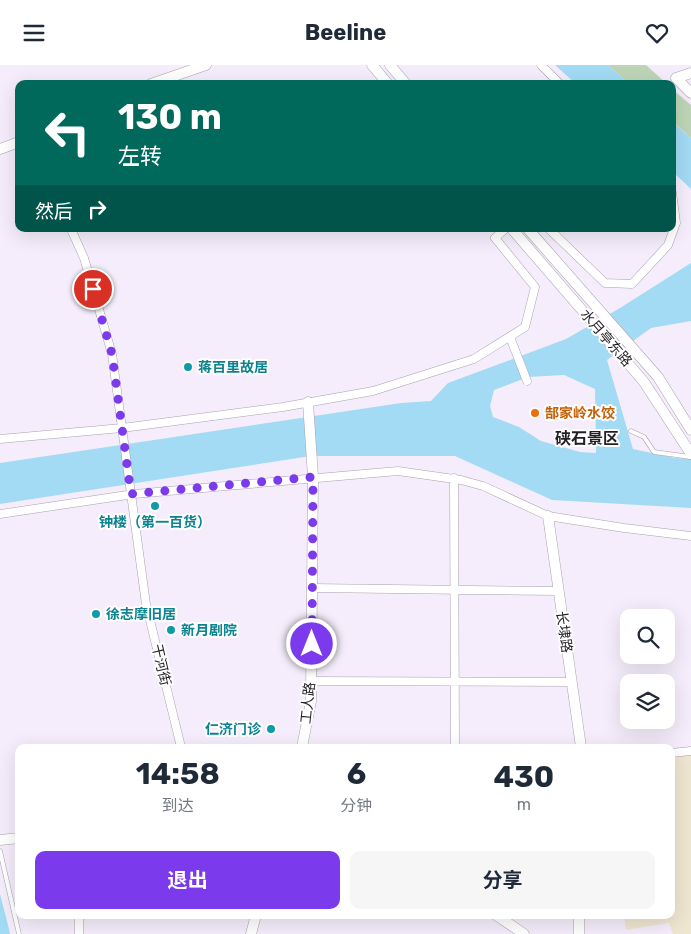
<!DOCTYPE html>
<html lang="zh">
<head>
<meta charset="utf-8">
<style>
	:root { --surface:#fff; --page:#f6f6f7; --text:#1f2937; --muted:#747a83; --accent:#7c3aed }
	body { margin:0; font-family:Rubik,"Noto Sans SC",sans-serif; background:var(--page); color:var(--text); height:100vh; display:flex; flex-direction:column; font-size:19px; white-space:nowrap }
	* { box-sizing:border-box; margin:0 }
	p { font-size:16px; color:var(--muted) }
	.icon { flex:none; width:28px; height:28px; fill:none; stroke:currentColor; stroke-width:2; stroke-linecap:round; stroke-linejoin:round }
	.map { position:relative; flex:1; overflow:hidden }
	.drawer { position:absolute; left:15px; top:679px; width:660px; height:175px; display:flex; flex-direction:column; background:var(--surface); border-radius:10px; box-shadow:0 5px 20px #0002 }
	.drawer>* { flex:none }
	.hud { position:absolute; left:15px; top:15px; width:661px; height:152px; border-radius:10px; box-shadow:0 5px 20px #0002; background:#00695c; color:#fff; overflow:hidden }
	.buttons { position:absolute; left:620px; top:544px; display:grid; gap:10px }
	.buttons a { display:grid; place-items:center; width:55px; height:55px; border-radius:10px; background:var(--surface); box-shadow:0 5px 20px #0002; font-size:25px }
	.pin { position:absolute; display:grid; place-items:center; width:42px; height:42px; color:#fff; margin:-21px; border:2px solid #fff; border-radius:50%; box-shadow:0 1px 5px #0007 }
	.me { position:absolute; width:55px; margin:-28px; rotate:0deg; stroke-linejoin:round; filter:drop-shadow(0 0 4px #0008) }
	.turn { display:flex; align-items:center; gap:18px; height:105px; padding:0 20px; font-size:22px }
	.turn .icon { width:65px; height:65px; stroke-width:2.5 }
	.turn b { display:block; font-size:35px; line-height:42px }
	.then { display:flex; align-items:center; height:48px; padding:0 20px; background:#0003; gap:10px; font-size:19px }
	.eta { display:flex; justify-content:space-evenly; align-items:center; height:85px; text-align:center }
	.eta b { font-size:30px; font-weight:700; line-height:35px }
	.action { display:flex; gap:10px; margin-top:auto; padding:10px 20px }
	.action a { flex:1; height:58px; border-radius:10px; background:var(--accent); color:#fff; font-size:20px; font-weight:700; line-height:58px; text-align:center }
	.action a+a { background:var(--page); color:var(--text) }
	header { display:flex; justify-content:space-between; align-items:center; height:65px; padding:0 20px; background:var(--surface); font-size:22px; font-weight:700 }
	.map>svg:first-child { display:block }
</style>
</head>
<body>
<header><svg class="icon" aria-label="menu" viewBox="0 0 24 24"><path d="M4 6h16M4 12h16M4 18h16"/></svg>Beeline<svg class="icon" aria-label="heart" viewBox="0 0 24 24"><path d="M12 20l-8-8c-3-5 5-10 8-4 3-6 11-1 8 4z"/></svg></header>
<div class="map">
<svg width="691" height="869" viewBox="0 0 691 869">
	<rect width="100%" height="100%" fill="#f5edfb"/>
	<path fill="#efe6d1" d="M 691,687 L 691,869 L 673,869 L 669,858 L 626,865 L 624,850 L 671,850 L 671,690 Z"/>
	<path fill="#bdd5b6" d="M 608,0 L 646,0 L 667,19 L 629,19 Z
		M 672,24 L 691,40 L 691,73 L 673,57 Z"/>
	<path fill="#a3dbf4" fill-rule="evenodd" d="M 555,0 L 608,0 L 629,19 L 576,19 Z
		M 672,57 L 691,73 L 691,124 L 673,107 Z
		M 691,198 L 691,256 L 651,263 L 607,295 L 633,384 L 675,393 L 691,394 L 691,443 L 552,435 L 455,391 L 311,391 L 0,439 L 0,398 L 401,338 L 431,336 L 448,318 L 566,274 L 620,243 ZM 564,310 L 595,324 L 596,388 L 580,387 L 541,376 L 519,362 L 493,352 L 490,341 L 494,325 L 528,312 Z
		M 0,829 L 9,864 L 10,869 L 0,869 Z"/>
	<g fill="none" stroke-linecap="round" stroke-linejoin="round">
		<g stroke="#a9a1ae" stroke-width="5">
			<path id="lane" d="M 631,366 L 644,372 L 654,387 L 691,392
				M 0,786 L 19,869"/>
		</g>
		<g stroke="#a9a1ae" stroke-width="9">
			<path id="street" d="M 541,0 L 560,19
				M 71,164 L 84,193 L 112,289 L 146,539 L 181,682
				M 549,164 L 605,218 L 632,219 L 668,180 L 676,158 L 672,127
				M 510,272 L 527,316
				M 0,374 L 122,363 L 283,342 L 373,326 L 474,294 L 525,262 L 535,222 L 495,173 L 505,164
				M 454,413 L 455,682
				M 0,449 L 134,429 L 398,406 L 461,415 L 483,421 L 548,451 L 624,463 L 691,471
				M 312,523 L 559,526
				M 311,616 L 572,617
				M 671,688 L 691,686
				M 79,850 L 79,869"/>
		</g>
		<g stroke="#a9a1ae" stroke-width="11">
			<path id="secondary" d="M 372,0 L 388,19
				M 390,0 L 406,19
				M 691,8 L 676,13 L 691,28
				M 151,19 L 206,0
				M 0,84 L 19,77
				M 512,164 L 644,317 L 691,389
				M 528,164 L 658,312 L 691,365
				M 548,451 L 581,682
				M 302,682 L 311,636 L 313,412 L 308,337
				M 0,775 L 19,773
				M 496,850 L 524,869
				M 251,869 L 256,850
				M 579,869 L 579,850"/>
		</g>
		<use href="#lane" stroke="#fff" stroke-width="4"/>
		<use href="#street" stroke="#fff" stroke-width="8"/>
		<use href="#secondary" stroke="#fff" stroke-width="10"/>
	</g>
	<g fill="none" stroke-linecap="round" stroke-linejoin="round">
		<path stroke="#7c3aed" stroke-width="9" stroke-dasharray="0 16.2" d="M 93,224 L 112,289 L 131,429 L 313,412 L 312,579"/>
	</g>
	<g fill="#0f9aa8" stroke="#fefefe" stroke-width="2">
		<circle cx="188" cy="302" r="5"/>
		<circle cx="155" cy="441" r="5"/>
		<circle cx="96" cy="549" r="5"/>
		<circle cx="171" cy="565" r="5"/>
		<circle cx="271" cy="664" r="5"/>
	</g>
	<circle fill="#e8710a" stroke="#fefefe" stroke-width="2" cx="535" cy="348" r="5"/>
	<g text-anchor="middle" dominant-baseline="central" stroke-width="4" stroke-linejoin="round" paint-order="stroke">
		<g font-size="14" fill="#221f24" stroke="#fefefe">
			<text transform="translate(606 273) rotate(49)">水月亭东路</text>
			<text transform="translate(564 567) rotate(82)">长埭路</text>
			<text transform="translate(161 600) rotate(77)">干河街</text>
			<text transform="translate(308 638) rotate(-84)">工人路</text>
		</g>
		<g font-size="14" font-weight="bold" fill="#0d838f" stroke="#fefefe" text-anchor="start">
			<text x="198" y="302">蒋百里故居</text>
			<text x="155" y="457" text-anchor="middle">钟楼（第一百货）</text>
			<text x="106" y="549">徐志摩旧居</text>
			<text x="181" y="565">新月剧院</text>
			<text x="261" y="664" text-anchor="end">仁济门诊</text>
		</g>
		<g font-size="14" font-weight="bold" fill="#c56008" stroke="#fefefe" text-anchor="start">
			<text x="545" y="348">郜家岭水饺</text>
		</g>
		<g font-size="16" font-weight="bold" fill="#221f24" stroke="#fefefe">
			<text x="587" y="373">硖石景区</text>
		</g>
	</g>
</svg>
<div class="buttons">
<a><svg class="icon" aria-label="search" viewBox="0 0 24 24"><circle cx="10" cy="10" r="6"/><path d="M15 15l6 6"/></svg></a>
<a><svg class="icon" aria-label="layers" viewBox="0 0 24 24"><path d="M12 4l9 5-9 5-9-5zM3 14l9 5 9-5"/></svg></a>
</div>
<div class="pin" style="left:93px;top:224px;background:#d93025"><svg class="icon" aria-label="arrive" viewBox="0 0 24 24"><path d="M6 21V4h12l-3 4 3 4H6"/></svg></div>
<svg class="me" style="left:312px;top:579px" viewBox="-20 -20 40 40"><circle r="17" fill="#7c3aed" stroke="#fff" stroke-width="3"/><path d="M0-11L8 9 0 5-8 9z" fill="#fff"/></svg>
<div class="hud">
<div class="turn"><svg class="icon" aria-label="left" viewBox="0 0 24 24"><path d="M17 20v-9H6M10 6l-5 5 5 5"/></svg><div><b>130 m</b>左转</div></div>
<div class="then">然后<svg class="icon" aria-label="right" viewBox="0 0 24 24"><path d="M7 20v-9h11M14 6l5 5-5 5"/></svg></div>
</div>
<section class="drawer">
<div class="eta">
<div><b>14:58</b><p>到达</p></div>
<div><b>6</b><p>分钟</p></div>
<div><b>430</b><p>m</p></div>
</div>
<div class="action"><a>退出</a><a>分享</a></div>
</section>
</div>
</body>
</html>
